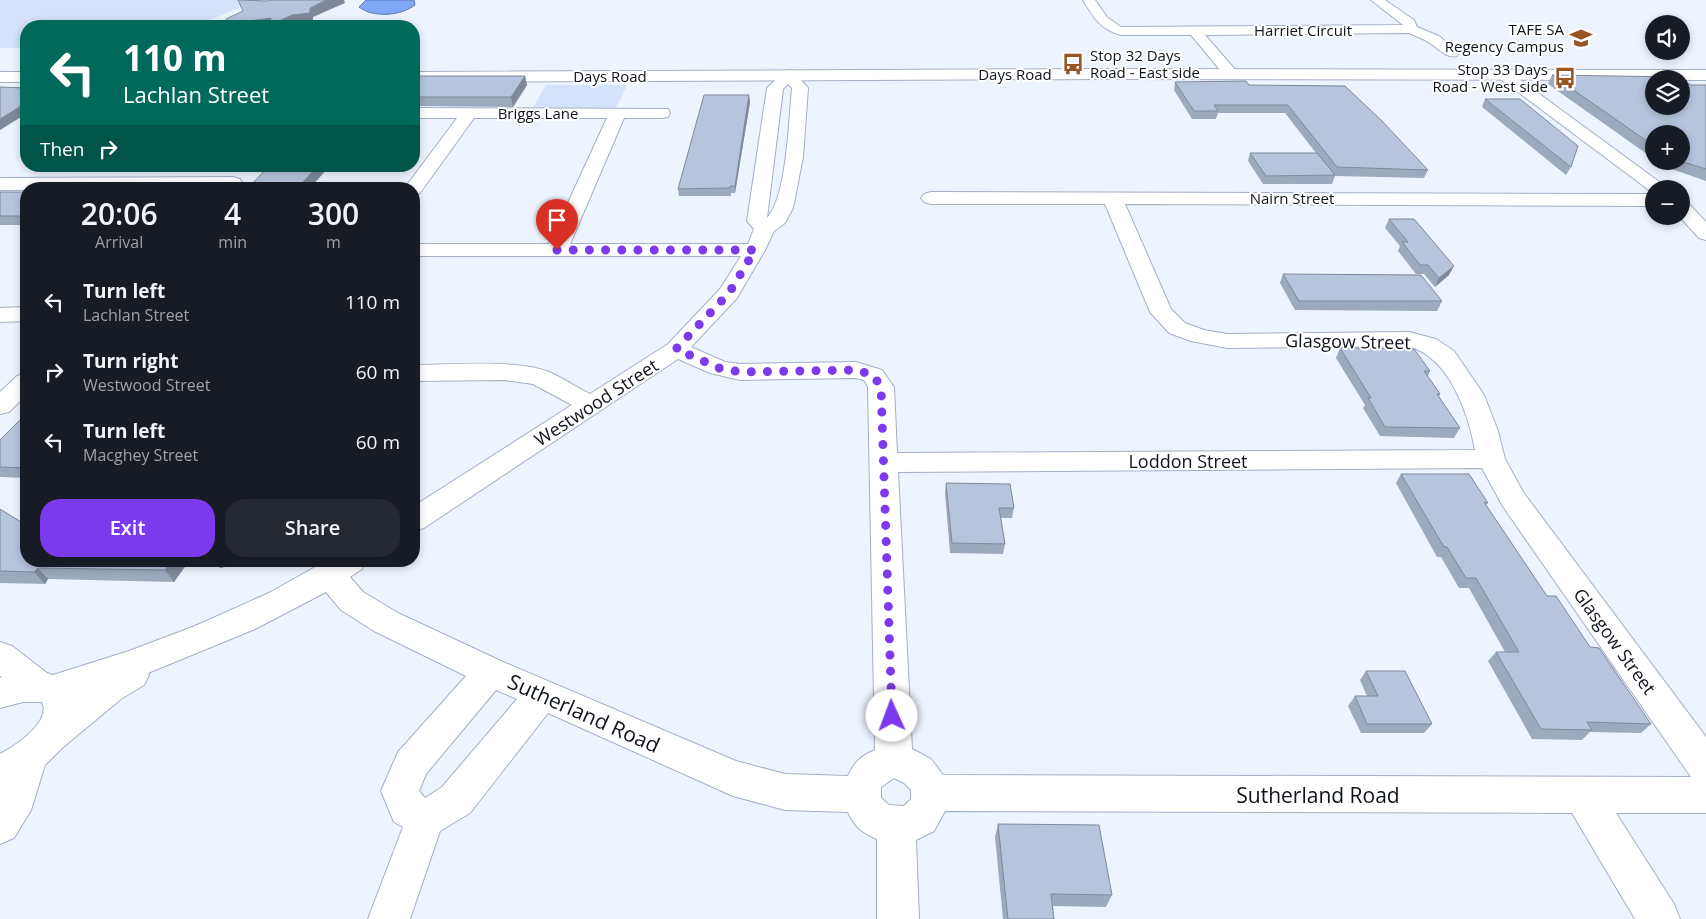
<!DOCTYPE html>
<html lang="en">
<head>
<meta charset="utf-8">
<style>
	:root { --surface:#171b24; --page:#242831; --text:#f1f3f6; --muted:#9ea1a6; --accent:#7c3aed }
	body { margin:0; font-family:"Open Sans",sans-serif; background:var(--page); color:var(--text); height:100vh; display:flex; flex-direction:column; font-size:19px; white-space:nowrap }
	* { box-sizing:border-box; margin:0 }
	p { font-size:16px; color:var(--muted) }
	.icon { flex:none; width:28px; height:28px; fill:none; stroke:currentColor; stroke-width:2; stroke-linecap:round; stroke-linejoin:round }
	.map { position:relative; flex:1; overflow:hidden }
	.panel { position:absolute; left:20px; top:182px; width:400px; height:385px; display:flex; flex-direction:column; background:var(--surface); border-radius:20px; box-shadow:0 2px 8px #0003 }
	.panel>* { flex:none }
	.guide { position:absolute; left:20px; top:20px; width:400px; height:152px; border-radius:20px; box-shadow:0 2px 8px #0003; background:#00695c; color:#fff; overflow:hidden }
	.buttons { position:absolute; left:1645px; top:15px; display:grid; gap:10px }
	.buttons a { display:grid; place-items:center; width:45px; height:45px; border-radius:50%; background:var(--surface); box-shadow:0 2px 8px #0003; font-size:25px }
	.pin { position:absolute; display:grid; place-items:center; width:42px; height:42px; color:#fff; margin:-51px -21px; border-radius:50% 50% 50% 0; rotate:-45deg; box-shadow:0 0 5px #0007 }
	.pin .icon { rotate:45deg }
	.me { position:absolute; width:55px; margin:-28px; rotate:358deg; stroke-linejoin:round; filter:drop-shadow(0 0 4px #0008) }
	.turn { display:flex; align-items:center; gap:18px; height:105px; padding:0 20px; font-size:22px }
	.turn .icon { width:65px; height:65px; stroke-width:2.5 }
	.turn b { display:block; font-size:35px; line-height:42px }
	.then { display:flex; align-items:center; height:48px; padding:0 20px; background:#0003; gap:10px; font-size:19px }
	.eta { display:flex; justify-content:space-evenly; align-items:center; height:85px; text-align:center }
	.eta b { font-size:30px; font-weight:600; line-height:35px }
	.action { display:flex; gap:10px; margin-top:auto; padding:10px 20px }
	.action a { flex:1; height:58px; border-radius:20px; background:var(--accent); color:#fff; font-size:20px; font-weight:600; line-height:58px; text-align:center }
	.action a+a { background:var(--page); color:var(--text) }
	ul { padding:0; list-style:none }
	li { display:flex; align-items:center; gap:15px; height:70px; padding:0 20px }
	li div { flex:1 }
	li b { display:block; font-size:19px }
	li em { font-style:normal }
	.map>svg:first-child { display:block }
</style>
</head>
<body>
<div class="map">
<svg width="1706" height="919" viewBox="0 0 1706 919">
	<rect width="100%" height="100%" fill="#eef4ff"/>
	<path fill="#d4e2fb" d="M 0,0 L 260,0 L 194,26 L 26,26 L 26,48 L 0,48 Z
		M 546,85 L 627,85 L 616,108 L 532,109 Z"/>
	<path fill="#81a8f6" stroke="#5f7bb5" d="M 366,0 L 414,0 L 415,5 C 401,16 373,18 359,7 Z"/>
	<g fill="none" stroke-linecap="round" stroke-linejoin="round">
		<g stroke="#a2afc8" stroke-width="2">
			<path id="street" d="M 1083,0 L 1095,0 L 1107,17 L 1121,27 L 1403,25 L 1371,0 L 1385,0 L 1414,20 L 1417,27 L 1439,36 L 1459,53 L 1457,56 C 1445,59 1438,47 1428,42 C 1422,38 1415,36 1409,33 L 1205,35 L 1239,74 L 1236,77 L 1226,77 L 1191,35 L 1121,35 C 1101,30 1093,17 1083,0 Z
				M 1503,69 L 1508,71 L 1669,189 L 1654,189 L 1653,193 L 1498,77 L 1495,74 L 1498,71 Z
				M 789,70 L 794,72 L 808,88 L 803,157 L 793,208 L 785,223 L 774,231 L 765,250 L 737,298 L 691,347 L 725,362 L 740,364 L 856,362 L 882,370 L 894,387 L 897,453 L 1475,450 C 1468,412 1449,357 1408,346 L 1227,348 L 1191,341 L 1169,333 L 1150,312 L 1105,204 L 931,204 L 924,202 L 921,198 L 924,194 L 931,192 L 1654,194 L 1654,206 L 1125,204 L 1171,309 L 1185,323 L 1204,330 L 1227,334 L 1409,332 L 1436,339 L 1454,351 L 1484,395 L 1498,431 L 1505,459 L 1523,492 L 1706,737 L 1706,813 L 1616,813 L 1674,904 L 1680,919 L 1635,919 L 1572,813 L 945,811 L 934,831 L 916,840 L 919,919 L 877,919 L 877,839 C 862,833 854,826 848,812 L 785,810 L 733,796 L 548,713 L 470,813 L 440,831 L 410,919 L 368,919 L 403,827 L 394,822 L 381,791 L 398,752 L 466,676 L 374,631 L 341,610 L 326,592 L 255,629 L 148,673 L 149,675 L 144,685 L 121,699 L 62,748 L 45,765 L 31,810 L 14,838 L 0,844 L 0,754 C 15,746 52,722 42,702 L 23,702 L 0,708 L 0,678 L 2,677 L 0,676 L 0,642 L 12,646 L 47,673 L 53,675 L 129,651 L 195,626 L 269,593 L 326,561 L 366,561 L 362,569 L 350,577 L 363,592 L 398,613 L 503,662 L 736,761 L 785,774 L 848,776 C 854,762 861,756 875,750 L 868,387 L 864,380 L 855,378 L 740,380 L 710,373 L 678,359 L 424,528 L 414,531 L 414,506 L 572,405 L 533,384 L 504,380 L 414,381 L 414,365 C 448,365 518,359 549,372 C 563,378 576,387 590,394 L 668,344 L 720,289 L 741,256 L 414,256 L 414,244 L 549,244 L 607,118 L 474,118 L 420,193 L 414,194 L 414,189 L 404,189 L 457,118 L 414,118 L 414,108 L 668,109 L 670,113 L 668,117 L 662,118 L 624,118 L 570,244 L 748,244 L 754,229 L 747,221 L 767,88 L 784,72 ZM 788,84 L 792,88 C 789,117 787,198 767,218 L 783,89 ZM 1482,468 L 1502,505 L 1691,777 L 943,775 L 931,759 L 912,749 L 898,472 ZM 496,690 L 517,699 L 442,787 L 425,798 L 419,791 L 426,774 ZM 894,778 L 904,783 L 911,790 L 911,799 L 904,806 L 889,805 L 881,798 L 881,787 Z
				M 233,177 L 240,179 L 242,183 L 240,187 L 233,189 L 0,190 L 0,178 Z
				M 1681,201 L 1688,203 L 1706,222 L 1706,240 L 1699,238 L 1679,216 L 1681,216 Z
				M 26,307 L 26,321 L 0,322 L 0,308 Z
				M 26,373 L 26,395 L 9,412 L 0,414 L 0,392 L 17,376 Z"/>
		</g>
		<g stroke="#a2afc8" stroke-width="2">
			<path id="secondary" d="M 1104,69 L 1706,70 L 1706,80 L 1104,79 L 414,82 L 414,72 Z
				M 0,72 L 26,72 L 26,82 L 0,82 Z"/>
		</g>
		<use href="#street" fill="#fff" fill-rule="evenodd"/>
		<use href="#secondary" fill="#fff" fill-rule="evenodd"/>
	</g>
	<path fill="#9da9bf" d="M 1552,75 L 1691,85 L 1706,85 L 1706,181 L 1663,166 L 1657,161 L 1681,161 L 1654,134 L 1654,159 L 1548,84 Z
		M 414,76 L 525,76 L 527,85 L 513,107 L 414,106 Z
		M 1175,82 L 1249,85 L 1428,170 L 1424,178 L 1335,176 L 1332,184 L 1263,184 L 1248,161 L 1250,153 L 1316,153 L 1285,113 L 1218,113 L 1216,119 L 1192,119 L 1174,90 Z
		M 749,95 L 750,102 L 735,193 L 731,193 L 731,196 L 679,196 L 678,189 Z
		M 1485,99 L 1571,167 L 1566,175 L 1482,107 Z
		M 0,192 L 26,192 L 26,225 L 0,225 Z
		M 1389,219 L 1449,275 L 1435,287 L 1424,274 L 1416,274 L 1398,251 L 1400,246 L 1385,228 Z
		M 1283,274 L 1442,301 L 1437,311 L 1295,310 L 1280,283 Z
		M 1340,348 L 1430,371 L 1428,376 L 1440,394 L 1439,397 L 1460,428 L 1454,438 L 1380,436 L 1363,408 L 1365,405 L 1336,358 Z
		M 26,408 L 26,478 L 0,477 L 0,440 L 25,415 L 22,412 Z
		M 1401,474 L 1488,503 L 1486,505 L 1547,596 L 1590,647 L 1651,724 L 1641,733 L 1590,732 L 1582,740 L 1532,739 L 1488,661 L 1496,652 L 1505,652 L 1469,588 L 1459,588 L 1441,557 L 1437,557 L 1396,483 Z
		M 946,483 L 1014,508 L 1012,518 L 1001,518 L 1005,544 L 1003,554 L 950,553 L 945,493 Z
		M 0,509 L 26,525 L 189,561 L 174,582 L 48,579 L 45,584 L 0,583 Z
		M 1366,671 L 1432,724 L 1424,733 L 1361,733 L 1348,706 L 1355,696 L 1367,696 L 1360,680 Z
		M 998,824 L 1112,895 L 1106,907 L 1053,906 L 1054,919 L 1003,919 L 995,837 Z"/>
	<path fill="#7f899b" d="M 326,0 L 344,0 L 345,3 L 313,17 L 313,23 L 294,26 L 229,26 L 228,24 L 310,8 Z
		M 525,76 L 527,85 L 513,107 L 511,97 Z
		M 749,95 L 750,102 L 735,193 L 735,186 Z
		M 26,103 L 26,114 L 0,130 L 0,119 Z
		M 318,166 L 330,166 L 309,189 L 298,189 L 299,186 Z
		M 1454,266 L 1449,275 L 1435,287 L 1439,278 Z
		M 172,561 L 189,561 L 174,582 L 165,570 Z
		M 215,561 L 256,561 L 220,568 Z
		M 38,568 L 48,579 L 45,584 L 34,572 Z"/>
	<path fill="#b6c4de" stroke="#7f899b" d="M 238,0 L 267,1 L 269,0 L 326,0 L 310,8 L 310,13 L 292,15 L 270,25 L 271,18 L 228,24 L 226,19 L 243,11 Z
		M 1552,75 L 1677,77 L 1680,79 L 1654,79 L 1654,106 L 1681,106 L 1681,79 L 1691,85 L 1706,85 L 1706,169 L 1681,161 L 1681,134 L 1654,134 L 1654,146 Z
		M 414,76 L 525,76 L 511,97 L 414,97 Z
		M 1246,81 L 1249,85 L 1345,86 L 1382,121 L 1428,170 L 1337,167 L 1288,105 L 1214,105 L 1218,111 L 1194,111 L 1175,82 Z
		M 0,87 L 26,88 L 26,103 L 0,119 Z
		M 704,95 L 749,95 L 735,186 L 730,186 L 730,188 L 678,189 Z
		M 1485,99 L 1520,99 L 1578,146 L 1571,167 Z
		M 1250,153 L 1317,153 L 1335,175 L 1266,176 Z
		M 269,166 L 318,166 L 299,186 L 301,186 L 298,189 L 247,189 Z
		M 142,185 L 187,186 L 184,189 L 138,189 Z
		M 0,192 L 26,192 L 26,216 L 0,216 Z
		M 1389,219 L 1414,219 L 1454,266 L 1439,278 L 1428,265 L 1420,265 L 1402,242 L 1408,242 Z
		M 1283,274 L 1421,275 L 1442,301 L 1299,301 Z
		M 1340,348 L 1414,349 L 1430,371 L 1424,371 L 1440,394 L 1437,394 L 1460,428 L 1385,427 L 1368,398 L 1371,398 Z
		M 26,414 L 26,468 L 0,467 L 0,440 Z
		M 1401,474 L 1469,474 L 1488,503 L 1484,502 L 1547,596 L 1556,596 L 1590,647 L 1599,648 L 1651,724 L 1587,722 L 1592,730 L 1541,729 L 1496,652 L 1519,652 L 1476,578 L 1466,578 L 1447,547 L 1444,547 Z
		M 946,483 L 1010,484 L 1014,508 L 999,508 L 1005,544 L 952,543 Z
		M 0,509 L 26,525 L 26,561 L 172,561 L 165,570 L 38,568 L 34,572 L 0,571 Z
		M 1366,671 L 1405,671 L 1432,724 L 1367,724 L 1355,696 L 1378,696 Z
		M 998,824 L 1099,825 L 1112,895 L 1051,894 L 1054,919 L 1008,919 Z"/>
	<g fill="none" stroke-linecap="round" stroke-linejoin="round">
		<path stroke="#7c3aed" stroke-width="9" stroke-dasharray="0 16.2" d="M 557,250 L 755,250 L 729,293 L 676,349 L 719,368 L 740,372 L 856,370 L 873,375 L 881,387 L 892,716"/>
	</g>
	<defs>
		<g id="university-bare" transform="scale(1.725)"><path d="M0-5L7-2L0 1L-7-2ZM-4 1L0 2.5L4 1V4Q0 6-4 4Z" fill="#995625" stroke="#fff" stroke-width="2.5" paint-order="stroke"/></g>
		<g id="bus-bare" transform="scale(1.725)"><path d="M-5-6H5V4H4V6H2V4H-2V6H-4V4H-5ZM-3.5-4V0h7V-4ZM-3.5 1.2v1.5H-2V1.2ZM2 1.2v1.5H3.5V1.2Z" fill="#995625" stroke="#fff" stroke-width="2.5" paint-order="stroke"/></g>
	</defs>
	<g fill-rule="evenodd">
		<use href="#university-bare" x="1581" y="38"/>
		<use href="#bus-bare" x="1073" y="64"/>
		<use href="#bus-bare" x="1565" y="78"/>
	</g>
	<g text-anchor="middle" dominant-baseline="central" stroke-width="4" stroke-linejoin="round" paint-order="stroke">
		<g font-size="15" fill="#0f131c" stroke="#fff" text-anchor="end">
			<text x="1564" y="29">TAFE SA<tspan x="1564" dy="17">Regency Campus</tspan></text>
			<text x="1090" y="55" text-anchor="start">Stop 32 Days<tspan x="1090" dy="17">Road - East side</tspan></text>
			<text x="1548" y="69">Stop 33 Days<tspan x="1548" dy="17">Road - West side</tspan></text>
		</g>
		<g font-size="15" fill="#0f131c" stroke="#fff">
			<text x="1303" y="30">Harriet Circuit</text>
			<text x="1015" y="74">Days Road</text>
			<text x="610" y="76">Days Road</text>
			<text x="538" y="113">Briggs Lane</text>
			<text x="1292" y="198">Nairn Street</text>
		</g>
		<g font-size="18" fill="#0f131c" stroke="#fff">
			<text transform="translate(1348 341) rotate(1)">Glasgow Street</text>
			<text transform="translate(596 402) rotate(-33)">Westwood Street</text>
			<text x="1188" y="461">Loddon Street</text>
			<text transform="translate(1615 641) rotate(54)">Glasgow Street</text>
		</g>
		<g font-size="21" fill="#0f131c" stroke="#fff">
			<text transform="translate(584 713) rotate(24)">Sutherland Road</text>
			<text x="1318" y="795">Sutherland Road</text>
		</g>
	</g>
</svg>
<div class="buttons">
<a><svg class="icon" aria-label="sound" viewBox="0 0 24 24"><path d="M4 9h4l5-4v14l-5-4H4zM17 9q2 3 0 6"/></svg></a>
<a><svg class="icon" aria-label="layers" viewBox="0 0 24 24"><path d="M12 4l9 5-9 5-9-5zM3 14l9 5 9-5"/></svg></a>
<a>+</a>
<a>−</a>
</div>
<div class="pin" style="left:557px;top:250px;background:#d93025"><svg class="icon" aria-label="arrive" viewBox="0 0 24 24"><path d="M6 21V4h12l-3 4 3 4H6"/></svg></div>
<svg class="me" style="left:892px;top:716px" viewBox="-20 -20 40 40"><circle r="19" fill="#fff"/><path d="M0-13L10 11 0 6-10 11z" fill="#7c3aed"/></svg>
<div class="guide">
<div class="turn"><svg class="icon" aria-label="left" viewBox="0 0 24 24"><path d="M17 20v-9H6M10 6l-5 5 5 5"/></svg><div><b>110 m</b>Lachlan Street</div></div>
<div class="then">Then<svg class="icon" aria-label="right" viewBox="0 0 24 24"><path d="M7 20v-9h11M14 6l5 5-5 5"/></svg></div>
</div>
<section class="panel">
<div class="eta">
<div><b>20:06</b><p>Arrival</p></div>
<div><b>4</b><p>min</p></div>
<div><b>300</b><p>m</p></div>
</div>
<ul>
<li><svg class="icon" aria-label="left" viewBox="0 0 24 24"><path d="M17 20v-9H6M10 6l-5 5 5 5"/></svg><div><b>Turn left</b><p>Lachlan Street</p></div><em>110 m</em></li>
<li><svg class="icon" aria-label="right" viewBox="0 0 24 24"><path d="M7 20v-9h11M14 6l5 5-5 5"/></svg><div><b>Turn right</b><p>Westwood Street</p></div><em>60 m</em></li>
<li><svg class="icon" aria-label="left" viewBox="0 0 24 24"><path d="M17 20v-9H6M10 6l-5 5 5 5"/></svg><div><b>Turn left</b><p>Macghey Street</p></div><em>60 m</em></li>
</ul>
<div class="action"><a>Exit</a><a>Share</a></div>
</section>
</div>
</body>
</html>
